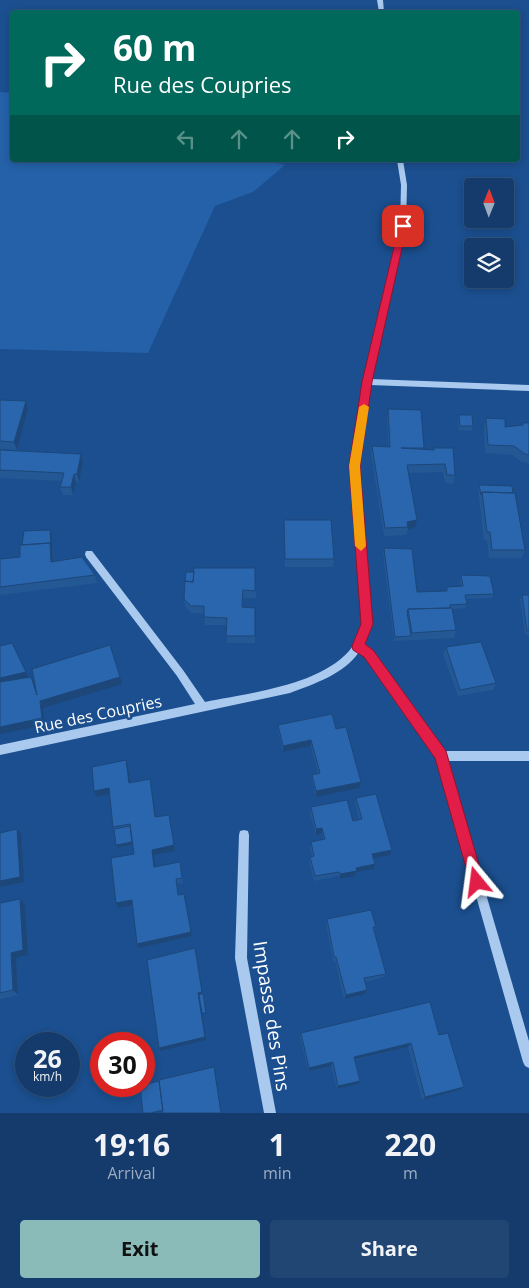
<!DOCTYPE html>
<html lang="en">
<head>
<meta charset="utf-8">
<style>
	:root { --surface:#143b6b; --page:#214673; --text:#f1f3f6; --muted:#9dadc1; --line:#33557e; --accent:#8bbbb9 }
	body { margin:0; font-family:"Open Sans",sans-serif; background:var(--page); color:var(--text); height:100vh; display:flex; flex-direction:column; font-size:19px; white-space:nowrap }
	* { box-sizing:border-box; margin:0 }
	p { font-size:16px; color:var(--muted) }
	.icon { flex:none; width:28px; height:28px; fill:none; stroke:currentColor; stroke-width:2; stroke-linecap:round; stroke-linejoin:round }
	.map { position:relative; height:1113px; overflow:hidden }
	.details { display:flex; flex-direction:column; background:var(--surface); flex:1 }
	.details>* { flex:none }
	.guide { position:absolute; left:10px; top:10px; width:510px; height:152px; border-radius:5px; box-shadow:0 2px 8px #0003,0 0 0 1px var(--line); background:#00695c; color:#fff; overflow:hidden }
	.needle { width:32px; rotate:1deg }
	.fabs { position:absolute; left:464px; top:178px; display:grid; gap:10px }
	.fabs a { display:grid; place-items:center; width:50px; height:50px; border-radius:5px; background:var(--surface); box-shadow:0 2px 8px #0003,0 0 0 1px var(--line); font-size:25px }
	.speed { position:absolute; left:15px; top:1032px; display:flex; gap:10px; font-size:25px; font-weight:700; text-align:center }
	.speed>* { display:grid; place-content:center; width:65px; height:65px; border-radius:50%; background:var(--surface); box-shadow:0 2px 8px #0003,0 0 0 1px var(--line); line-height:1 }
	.speed small { font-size:12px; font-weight:400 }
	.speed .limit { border:8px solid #d22; background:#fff; color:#111 }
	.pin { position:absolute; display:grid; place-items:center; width:42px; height:42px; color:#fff; margin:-21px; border-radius:10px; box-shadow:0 2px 8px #0006 }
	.me { position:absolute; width:55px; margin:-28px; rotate:344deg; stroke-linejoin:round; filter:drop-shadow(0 0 4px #0008) }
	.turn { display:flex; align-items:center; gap:18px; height:105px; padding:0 20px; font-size:22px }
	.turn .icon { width:65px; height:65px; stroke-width:2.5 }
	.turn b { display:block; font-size:35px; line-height:42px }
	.lanes { display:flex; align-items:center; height:48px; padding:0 20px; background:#0003; justify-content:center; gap:25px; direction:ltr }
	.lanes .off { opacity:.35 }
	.eta { display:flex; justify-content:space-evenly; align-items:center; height:85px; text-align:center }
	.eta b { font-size:30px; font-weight:700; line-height:35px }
	.cta { display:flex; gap:10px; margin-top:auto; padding:10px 20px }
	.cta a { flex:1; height:58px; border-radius:5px; background:var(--accent); color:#111; font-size:20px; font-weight:700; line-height:58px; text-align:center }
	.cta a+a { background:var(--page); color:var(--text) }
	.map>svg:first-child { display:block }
</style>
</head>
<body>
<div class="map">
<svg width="529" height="1113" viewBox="0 0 529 1113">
	<rect width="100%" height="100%" fill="#1b4f8f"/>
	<path fill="#2461a8" d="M 0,92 L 12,93 L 12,160 L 263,160 L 285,165 L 253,192 L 215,206 L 148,353 L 0,349 Z"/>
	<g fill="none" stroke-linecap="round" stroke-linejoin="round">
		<path fill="#a9c9ee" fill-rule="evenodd" d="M 377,0 L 383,0 L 384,12 L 379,12 Z
			M 397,160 L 403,160 L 407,185 L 406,226 L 371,379 L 529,385 L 529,391 L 370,385 L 358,466 L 372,624 L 363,645 L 372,650 L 444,751 L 529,751 L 529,761 L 447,761 L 529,1041 L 529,1068 L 525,1066 L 523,1062 L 437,758 L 366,656 L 359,652 C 344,674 314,684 290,693 L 0,755 L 0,745 L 195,704 L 177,676 L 86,557 L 85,554 L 86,551 L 92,551 L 183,670 L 205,702 C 248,693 318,686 349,651 C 356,643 359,634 362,624 L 350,466 L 363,382 L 400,226 L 401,185 Z
			M 244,830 L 248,831 L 249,835 L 247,958 L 276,1113 L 264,1113 L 235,958 L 239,835 L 240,831 Z"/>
	</g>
	<path fill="#245895" d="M 0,400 L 26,401 L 28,409 L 17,450 L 0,449 Z
		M 388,409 L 424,448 L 424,449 L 433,450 L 455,475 L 453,484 L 445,483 L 443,472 L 408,473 L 415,527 L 408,530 L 406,535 L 384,536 L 371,454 L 372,446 L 388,447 L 387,417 Z
		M 459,415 L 473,426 L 472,431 L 459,430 L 458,419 Z
		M 486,418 L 505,427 L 522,426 L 523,423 L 529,423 L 529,463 L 522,462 L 512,455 L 485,453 L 484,426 Z
		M 0,450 L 81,454 L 83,462 L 79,482 L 76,482 L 73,495 L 63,495 L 60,487 L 62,481 L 0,478 Z
		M 479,485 L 525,550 L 522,558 L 489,558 L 487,540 L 484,540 L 478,489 Z
		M 284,528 L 334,559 L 333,567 L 285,567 Z
		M 50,530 L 52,534 L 53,561 L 95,575 L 97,583 L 0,595 L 0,559 L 20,557 L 22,545 Z
		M 384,548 L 417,592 L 445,591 L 447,587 L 461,586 L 460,579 L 461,575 L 494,594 L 492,598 L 466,599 L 467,604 L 465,608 L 452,609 L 456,630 L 454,638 L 394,641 L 383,553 Z
		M 255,568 L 256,598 L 243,598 L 243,607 L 255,608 L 255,643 L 227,643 L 227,625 L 205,625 L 204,613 L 192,613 L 185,606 L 184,599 L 194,572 Z
		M 522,595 L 529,595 L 529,635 L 525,635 L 520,599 Z
		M 446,647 L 496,683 L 493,690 L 458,696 L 443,654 Z
		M 278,725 L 336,729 L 361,782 L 360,788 L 316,797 L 312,781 L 312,775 L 318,774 L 311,746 L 283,752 L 278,731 Z
		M 128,766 L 130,783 L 150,779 L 156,817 L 170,820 L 175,851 L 154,855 L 155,867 L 180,862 L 183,883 L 177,884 L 179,895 L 184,894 L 192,936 L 139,948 L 132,905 L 118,908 L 134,854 L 133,845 L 118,848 L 113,827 L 110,794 L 97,797 Z
		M 356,798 L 392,850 L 390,855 L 374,858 L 375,864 L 374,869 L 356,872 L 355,876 L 339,879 L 338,876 L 314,881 L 309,862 L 310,857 L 312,857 L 310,848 L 311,842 L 323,840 L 322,833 L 316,835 L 310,813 L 311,807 L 353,821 L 359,819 L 355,803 Z
		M 20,899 L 25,905 L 28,955 L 16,958 L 18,995 L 0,999 L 0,903 Z
		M 327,919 L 376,927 L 374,931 L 386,974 L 384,977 L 365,982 L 365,994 L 344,999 L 335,961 L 333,961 L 326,924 Z
		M 301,1033 L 439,1035 L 459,1090 L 422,1100 L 408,1047 L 355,1060 L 360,1081 L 358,1084 L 337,1089 L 331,1066 L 308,1071 L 300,1037 Z"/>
	<path fill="#1d4779" d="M 26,401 L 28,409 L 17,450 L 14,442 Z
		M 81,454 L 83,462 L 79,482 L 77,474 Z
		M 74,474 L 76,482 L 73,495 L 71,487 Z
		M 417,520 L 415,527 L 408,530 L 408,527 L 407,522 Z
		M 50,530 L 52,534 L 53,569 L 51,562 L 50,543 Z
		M 26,672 L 29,679 L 0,685 L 0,678 Z
		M 31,677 L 40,701 L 120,677 L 122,684 L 43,708 L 45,725 L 0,734 L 0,727 Z
		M 311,740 L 311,746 L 283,752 L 283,746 Z
		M 126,760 L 128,766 L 131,789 L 129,783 Z
		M 150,779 L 151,785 L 157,823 L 155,817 Z
		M 361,782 L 360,788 L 316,797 L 316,791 Z
		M 109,788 L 111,794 L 97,797 L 94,791 Z
		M 169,815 L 175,851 L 154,855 L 156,872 L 154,867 L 152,850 Z
		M 322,828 L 322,833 L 316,835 L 316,829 Z
		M 17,829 L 21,834 L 24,882 L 0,887 L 0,881 Z
		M 133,842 L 134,844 L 118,848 L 116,845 Z
		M 392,850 L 390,855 L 371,859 L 372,854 Z
		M 375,864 L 374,869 L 356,872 L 355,876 L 339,879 L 340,874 L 356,868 Z
		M 184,894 L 192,936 L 139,948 L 137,944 Z
		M 20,899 L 25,905 L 28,955 L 16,958 L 18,995 L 13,990 L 11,953 Z
		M 132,900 L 134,905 L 118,908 L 116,903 Z
		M 195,948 L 206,1014 L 203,995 L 199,996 L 206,1040 L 160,1051 L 159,1048 L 198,993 Z
		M 367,990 L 365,994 L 344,999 L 346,995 Z
		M 411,1043 L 408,1047 L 352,1060 L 354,1057 Z
		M 333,1062 L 331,1066 L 308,1071 L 309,1068 Z
		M 360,1081 L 358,1084 L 337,1089 L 338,1086 Z
		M 464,1087 L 459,1090 L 422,1100 L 425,1097 Z"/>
	<path fill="#2a66ad" stroke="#1d4779" d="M 0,400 L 26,401 L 14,442 L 0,441 Z
		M 388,409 L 421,410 L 424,448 L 401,448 L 434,450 L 434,448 L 453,448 L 455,475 L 447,475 L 445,464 L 407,465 L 417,520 L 407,522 L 408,527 L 385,528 L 372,446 L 390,447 Z
		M 459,415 L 472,415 L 473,426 L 460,426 Z
		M 486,418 L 505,419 L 505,427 L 523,425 L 523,423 L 529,423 L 529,455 L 525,454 L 514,446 L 488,445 Z
		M 0,450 L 81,454 L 77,474 L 74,474 L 71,487 L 60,487 L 64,473 L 0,470 Z
		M 479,485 L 512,486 L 513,493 L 482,492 L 481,495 Z
		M 482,492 L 515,493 L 525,550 L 492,550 L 490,532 L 487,532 Z
		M 284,520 L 331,520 L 334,559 L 285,559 Z
		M 50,530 L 51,546 L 50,543 L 22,545 L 24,531 Z
		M 50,543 L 51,562 L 82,557 L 95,575 L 0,587 L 0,559 L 20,557 L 20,545 Z
		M 384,548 L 412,549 L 417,592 L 447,591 L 447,587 L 463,586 L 461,575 L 490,576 L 494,594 L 465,595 L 467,604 L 450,605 L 450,608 L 408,609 L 407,612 L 411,636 L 395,637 Z
		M 194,568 L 255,568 L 255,591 L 243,590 L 242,607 L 255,608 L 255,636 L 226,636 L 227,618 L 204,617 L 204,606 L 191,606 L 184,599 L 185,581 L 193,582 Z
		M 186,572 L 194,572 L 193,582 L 185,581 Z
		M 522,595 L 529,595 L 529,631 L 527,631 Z
		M 452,608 L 456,630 L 412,633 L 408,609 Z
		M 481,642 L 496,683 L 460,690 L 446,647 Z
		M 12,643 L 26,672 L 0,678 L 0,646 Z
		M 110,645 L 120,677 L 40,701 L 42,718 L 0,727 L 0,682 L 31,677 L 37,695 L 32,669 Z
		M 332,714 L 336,729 L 346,727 L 361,782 L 316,791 L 312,775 L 320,773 L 311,740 L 283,746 L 278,725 Z
		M 126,760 L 129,783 L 150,779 L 155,817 L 169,815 L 174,845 L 152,850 L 154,867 L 180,862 L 182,878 L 176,879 L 178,895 L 184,894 L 191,932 L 137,944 L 132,900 L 116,903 L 111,858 L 134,854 L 130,824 L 113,827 L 109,788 L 94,791 L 92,767 Z
		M 376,794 L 392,850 L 372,854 L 375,864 L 356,868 L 357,871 L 340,874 L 339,872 L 315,876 L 310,857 L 314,856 L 311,842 L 325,839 L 322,828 L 316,829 L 311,807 L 347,800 L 353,821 L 362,819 L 356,798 Z
		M 130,826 L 132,842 L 116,845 L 114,829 Z
		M 17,829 L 20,877 L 0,881 L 0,833 Z
		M 20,899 L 23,950 L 11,953 L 13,990 L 0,993 L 0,903 Z
		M 371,910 L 376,927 L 373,927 L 386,974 L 364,978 L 367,990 L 346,995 L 336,957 L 334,957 L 327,919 Z
		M 195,948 L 202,992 L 198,993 L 205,1037 L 159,1048 L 147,960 Z
		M 203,993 L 206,1013 L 202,1013 L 199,995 Z
		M 430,1002 L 439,1035 L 448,1033 L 464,1087 L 425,1097 L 411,1043 L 354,1057 L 360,1081 L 338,1086 L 333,1062 L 309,1068 L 301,1033 Z
		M 214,1067 L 221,1113 L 163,1113 L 159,1080 Z
		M 159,1081 L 163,1110 L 151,1113 L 143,1113 L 140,1086 L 144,1086 L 144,1085 Z"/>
	<path fill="#e11d48" stroke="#92132f" d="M 403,223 L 407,226 L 372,382 L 360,466 L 373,624 L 365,644 L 373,650 L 446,751 L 484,882 L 482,888 L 477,890 L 472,888 L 470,882 L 435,758 L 364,657 L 353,650 L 352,646 L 361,624 L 349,466 L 362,382 L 399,226 Z"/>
	<path fill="#f59e0b" d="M 364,404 L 369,407 L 360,466 L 366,546 L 361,551 L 355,546 L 349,466 L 359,407 Z"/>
	<g text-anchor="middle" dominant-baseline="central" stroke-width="5" stroke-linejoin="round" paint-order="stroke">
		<g font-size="16" fill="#fff" stroke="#1b4f8f">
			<text transform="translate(98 714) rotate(-12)">Rue des Coupries</text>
		</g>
		<g font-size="19" fill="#fff" stroke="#1b4f8f">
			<text transform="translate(272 1016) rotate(81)">Impasse des Pins</text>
		</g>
	</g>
</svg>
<div class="fabs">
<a><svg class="needle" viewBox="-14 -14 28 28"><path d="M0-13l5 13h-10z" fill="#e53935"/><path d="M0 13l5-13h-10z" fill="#9dadc1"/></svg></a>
<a><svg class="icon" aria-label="layers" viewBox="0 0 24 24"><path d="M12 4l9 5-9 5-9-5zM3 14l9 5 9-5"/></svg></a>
</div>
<div class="speed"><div>26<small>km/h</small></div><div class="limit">30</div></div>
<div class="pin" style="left:403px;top:226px;background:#d93025"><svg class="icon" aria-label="arrive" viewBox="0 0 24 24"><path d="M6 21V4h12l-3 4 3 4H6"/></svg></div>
<svg class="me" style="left:477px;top:882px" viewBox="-20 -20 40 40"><path d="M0-17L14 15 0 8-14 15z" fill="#e11d48" stroke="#fff" stroke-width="4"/></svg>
<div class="guide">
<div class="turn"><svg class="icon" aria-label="right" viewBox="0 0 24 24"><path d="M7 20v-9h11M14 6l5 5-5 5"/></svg><div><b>60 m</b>Rue des Coupries</div></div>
<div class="lanes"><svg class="icon off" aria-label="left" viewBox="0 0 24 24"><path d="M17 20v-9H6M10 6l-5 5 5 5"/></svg><svg class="icon off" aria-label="ahead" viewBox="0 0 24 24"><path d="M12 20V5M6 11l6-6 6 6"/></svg><svg class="icon off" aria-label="ahead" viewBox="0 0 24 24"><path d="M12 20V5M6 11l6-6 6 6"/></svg><svg class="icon" aria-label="right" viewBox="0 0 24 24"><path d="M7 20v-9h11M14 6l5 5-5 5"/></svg></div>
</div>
</div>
<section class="details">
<div class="eta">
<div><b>19:16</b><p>Arrival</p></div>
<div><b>1</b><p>min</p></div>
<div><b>220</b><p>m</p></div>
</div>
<div class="cta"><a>Exit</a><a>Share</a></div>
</section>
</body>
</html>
